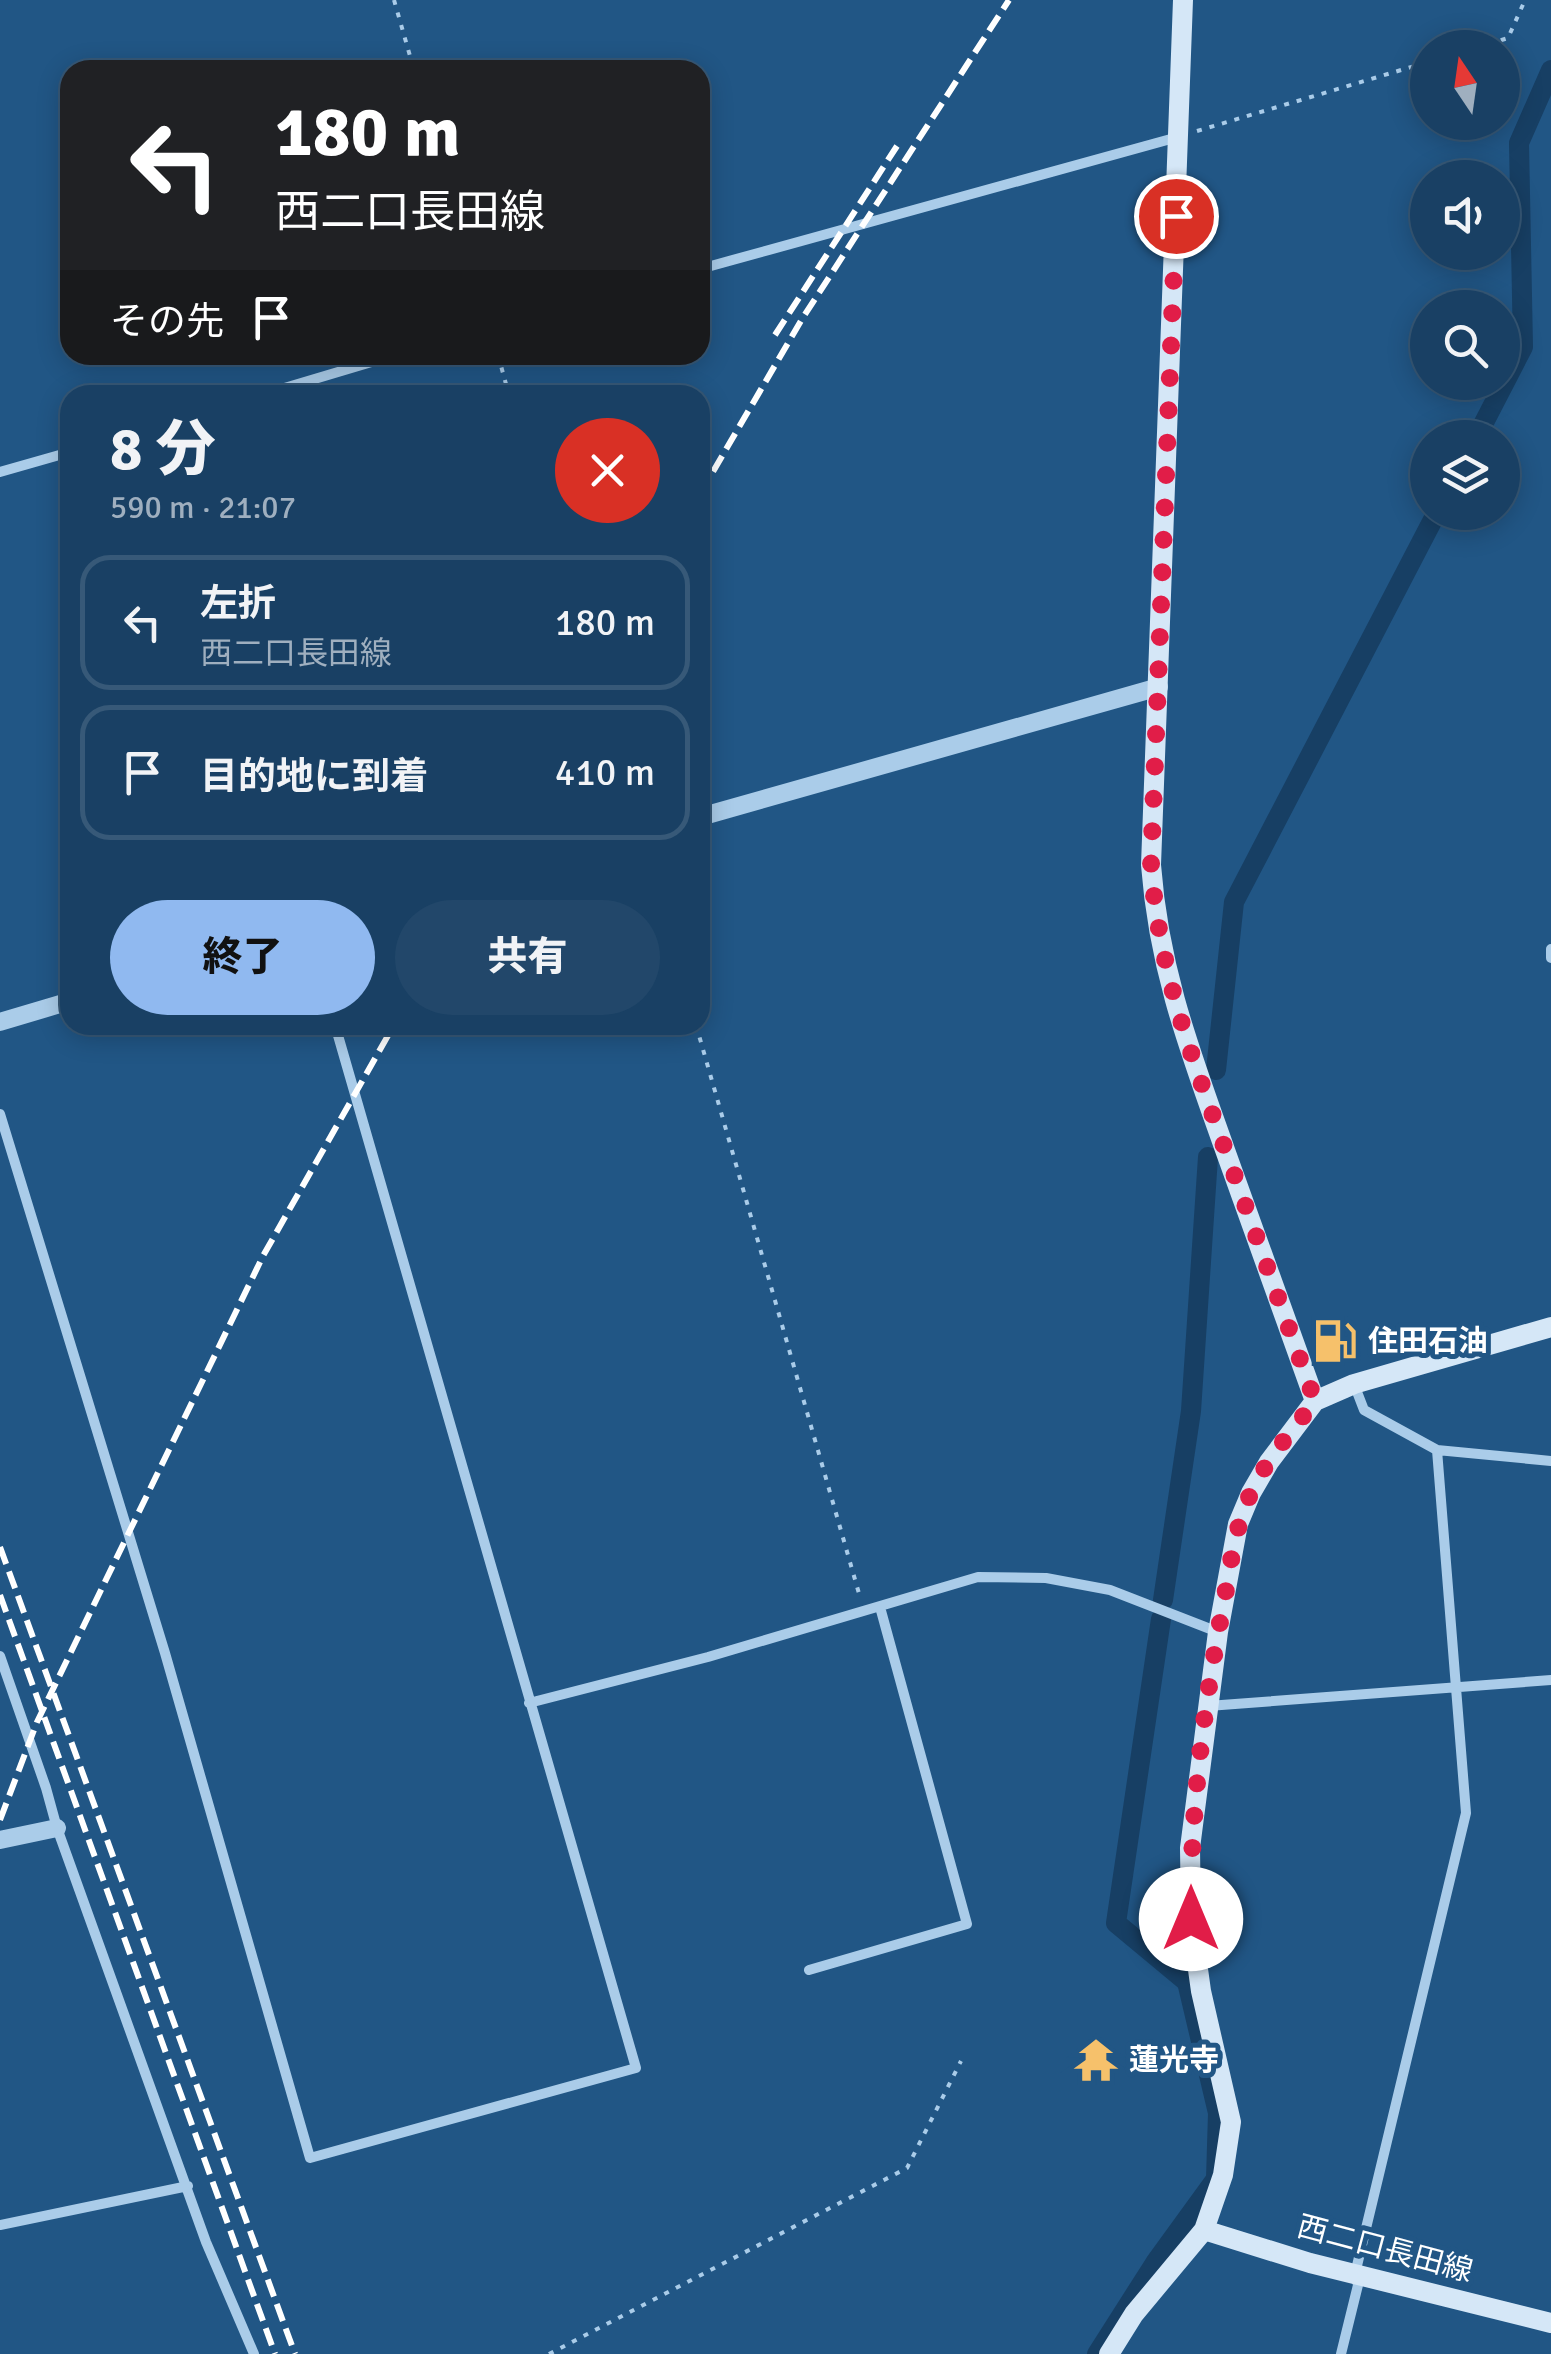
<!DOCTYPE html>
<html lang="ja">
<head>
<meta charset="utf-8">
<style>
	:root { --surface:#194064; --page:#22476a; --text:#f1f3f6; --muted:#9fafbf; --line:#375978; --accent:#90b9f0 }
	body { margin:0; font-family:Signika,"Noto Sans JP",sans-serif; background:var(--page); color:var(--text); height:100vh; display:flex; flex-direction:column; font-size:38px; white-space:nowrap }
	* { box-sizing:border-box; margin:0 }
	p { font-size:32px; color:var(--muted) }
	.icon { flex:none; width:55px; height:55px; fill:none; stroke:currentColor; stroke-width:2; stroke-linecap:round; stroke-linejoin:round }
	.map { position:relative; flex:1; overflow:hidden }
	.side { position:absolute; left:60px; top:385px; width:650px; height:650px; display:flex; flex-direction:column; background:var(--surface); border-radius:30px; box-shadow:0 5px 25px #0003,0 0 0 2px var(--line) }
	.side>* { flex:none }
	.banner { position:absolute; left:60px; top:60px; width:650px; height:305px; border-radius:30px; box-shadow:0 5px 25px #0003,0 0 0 2px var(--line); background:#202124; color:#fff; overflow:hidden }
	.needle { width:65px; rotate:347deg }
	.tools { position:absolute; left:1410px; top:30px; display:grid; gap:20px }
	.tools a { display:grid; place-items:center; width:110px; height:110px; border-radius:50%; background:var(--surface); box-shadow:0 5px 25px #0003,0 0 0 2px var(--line); font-size:50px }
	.pin { position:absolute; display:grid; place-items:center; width:85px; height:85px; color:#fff; margin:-42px; border:5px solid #fff; border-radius:50%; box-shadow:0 2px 10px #0007 }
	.me { position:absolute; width:110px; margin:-55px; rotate:0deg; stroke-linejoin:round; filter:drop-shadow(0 0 8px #0008) }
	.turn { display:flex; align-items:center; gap:35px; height:210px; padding:0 50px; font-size:45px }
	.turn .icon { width:130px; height:130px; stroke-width:2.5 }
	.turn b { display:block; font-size:70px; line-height:85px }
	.then { display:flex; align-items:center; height:95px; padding:0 50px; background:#0003; gap:20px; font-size:38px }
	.round { display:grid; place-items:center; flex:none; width:105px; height:105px; border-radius:52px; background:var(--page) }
	.summary { display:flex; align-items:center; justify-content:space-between; height:170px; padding:0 50px }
	h1 { font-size:60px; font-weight:800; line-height:75px }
	.action { display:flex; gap:20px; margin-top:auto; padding:20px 50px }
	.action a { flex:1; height:115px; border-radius:60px; background:var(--accent); color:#111; font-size:40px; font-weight:800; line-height:115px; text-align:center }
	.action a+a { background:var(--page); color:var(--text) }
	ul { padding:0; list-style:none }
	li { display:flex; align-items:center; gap:30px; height:135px; margin:0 20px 15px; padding:0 30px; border:5px solid var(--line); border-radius:30px }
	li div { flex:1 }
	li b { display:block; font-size:38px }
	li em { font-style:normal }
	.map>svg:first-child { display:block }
</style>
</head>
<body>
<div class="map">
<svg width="1551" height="2354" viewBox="0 0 1551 2354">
	<rect width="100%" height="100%" fill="#215685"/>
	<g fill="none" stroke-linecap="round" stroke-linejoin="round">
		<path stroke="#173f64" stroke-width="20" d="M 1476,438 L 1523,347 L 1519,143 L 1551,70
			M 1216,1070 L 1234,902 L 1437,512
			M 1163,1600 L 1191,1411 L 1208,1157
			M 1097,2354 L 1155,2263 L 1216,2179 L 1218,2113 L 1187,1982 L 1116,1923 L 1161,1619"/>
		<path stroke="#aacce9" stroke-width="4" stroke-dasharray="5 8" stroke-linecap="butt" d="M 394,0 L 414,70
			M 1476,48 L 1508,38 L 1525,0
			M 1197,131 L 1428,62
			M 498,355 L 509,395
			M 696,1025 L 860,1597
			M 549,2354 L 907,2168 L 961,2061"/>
		<path stroke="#aacce9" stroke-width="10" d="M 700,269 L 1178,137
			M 261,395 L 395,355
			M 0,472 L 70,452
			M 1551,949 L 1551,958
			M 0,1114 L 165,1653 L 310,2158 L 636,2068 L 335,1025
			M 1354,1384 L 1364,1410 L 1437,1450 L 1551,1461
			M 0,1656 L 46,1788 L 57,1828 L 206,2242 L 254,2354
			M 529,1703 L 708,1657 L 978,1577 L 1046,1578 L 1110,1590 L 1218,1632
			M 1208,1706 L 1551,1680
			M 809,1970 L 967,1924 L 880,1607
			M 0,2225 L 188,2186
			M 1341,2354 L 1358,2285 L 1355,2274 L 1466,1813 L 1437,1450"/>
		<path stroke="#aacce9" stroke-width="18" d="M 700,817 L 1159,687
			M 0,1022 L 70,1001
			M 0,1840 L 57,1828"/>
		<path stroke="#d5e7f7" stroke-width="20" d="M 1183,0 L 1151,865 C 1159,971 1190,1051 1225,1150 C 1255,1234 1285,1317 1315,1401
			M 1204,2230 L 1310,2263 L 1551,2323
			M 1109,2354 L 1134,2314 L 1204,2230 L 1223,2175 L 1231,2122 L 1201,1991 L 1191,1919 L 1190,1848 L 1218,1632 L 1238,1524 L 1251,1493 L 1269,1462 L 1315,1401 L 1354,1384 L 1551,1327"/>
		<path stroke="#fff" stroke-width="6" stroke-dasharray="18 8" stroke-linecap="butt" d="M 775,335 L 897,146
			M 700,494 L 802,319 L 1009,0
			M 0,1547 L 295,2354
			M 0,1595 L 275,2354
			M 0,1820 L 37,1722 L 263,1256 L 394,1025"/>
	</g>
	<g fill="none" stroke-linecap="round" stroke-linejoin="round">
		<path stroke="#e11d48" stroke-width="18" stroke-dasharray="0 32.4" d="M 1176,216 L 1151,865 C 1159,971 1192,1058 1228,1157 C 1257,1238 1286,1320 1315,1401 C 1292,1431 1265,1461 1250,1495 C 1234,1530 1230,1569 1223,1607 C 1203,1709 1190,1815 1191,1919"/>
	</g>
	<defs>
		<g id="fuel-bare" transform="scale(3.45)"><path d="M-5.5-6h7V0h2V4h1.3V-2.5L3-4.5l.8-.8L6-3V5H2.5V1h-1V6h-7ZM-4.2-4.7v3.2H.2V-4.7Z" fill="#f6c16b" stroke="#215685" stroke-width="2.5" paint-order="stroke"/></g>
		<g id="temple-bare" transform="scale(3.45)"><path d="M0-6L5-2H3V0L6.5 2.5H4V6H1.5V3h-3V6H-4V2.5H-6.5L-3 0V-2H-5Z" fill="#f6c16b" stroke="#215685" stroke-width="2.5" paint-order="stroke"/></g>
	</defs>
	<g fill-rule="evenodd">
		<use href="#fuel-bare" x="1335" y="1341"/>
		<use href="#temple-bare" x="1096" y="2060"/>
	</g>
	<g text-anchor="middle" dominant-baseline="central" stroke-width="10" stroke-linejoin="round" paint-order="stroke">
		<g font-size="30" font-weight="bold" fill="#fff" stroke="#215685" text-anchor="start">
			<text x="1368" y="1341">住田石油</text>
			<text x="1129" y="2060">蓮光寺</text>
		</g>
		<g font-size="30" fill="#fff" stroke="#215685">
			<text transform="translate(1385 2249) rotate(15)">西二口長田線</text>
		</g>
	</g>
</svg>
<div class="tools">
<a><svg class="needle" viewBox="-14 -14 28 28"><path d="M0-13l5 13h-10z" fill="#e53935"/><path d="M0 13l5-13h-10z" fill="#9fafbf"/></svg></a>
<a><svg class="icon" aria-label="sound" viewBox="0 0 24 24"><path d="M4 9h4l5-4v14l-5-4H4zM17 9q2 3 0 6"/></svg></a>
<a><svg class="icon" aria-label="search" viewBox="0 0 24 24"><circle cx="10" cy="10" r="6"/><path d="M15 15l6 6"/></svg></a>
<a><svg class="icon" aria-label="layers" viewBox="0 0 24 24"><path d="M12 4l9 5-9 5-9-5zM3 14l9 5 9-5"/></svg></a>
</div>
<div class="pin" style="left:1176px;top:216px;background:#d93025"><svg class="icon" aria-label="arrive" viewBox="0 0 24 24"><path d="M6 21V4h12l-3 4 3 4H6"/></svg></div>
<svg class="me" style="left:1191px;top:1919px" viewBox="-20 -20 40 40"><circle r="19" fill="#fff"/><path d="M0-13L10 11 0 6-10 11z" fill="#e11d48"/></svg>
<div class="banner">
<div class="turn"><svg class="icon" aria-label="left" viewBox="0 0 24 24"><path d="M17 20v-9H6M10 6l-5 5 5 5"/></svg><div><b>180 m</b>西二口長田線</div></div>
<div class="then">その先<svg class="icon" aria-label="arrive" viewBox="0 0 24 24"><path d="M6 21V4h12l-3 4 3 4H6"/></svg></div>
</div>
<section class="side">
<div class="summary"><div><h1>8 分</h1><p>590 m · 21:07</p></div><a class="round" style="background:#d93025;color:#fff"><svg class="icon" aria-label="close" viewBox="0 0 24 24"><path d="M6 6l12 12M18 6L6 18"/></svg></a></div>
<ul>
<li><svg class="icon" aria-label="left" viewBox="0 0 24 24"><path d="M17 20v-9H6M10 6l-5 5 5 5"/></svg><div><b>左折</b><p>西二口長田線</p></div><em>180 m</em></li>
<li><svg class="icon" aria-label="arrive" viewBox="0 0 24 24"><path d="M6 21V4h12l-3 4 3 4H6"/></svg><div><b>目的地に到着</b></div><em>410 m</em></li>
</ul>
<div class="action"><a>終了</a><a>共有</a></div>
</section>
</div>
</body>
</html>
